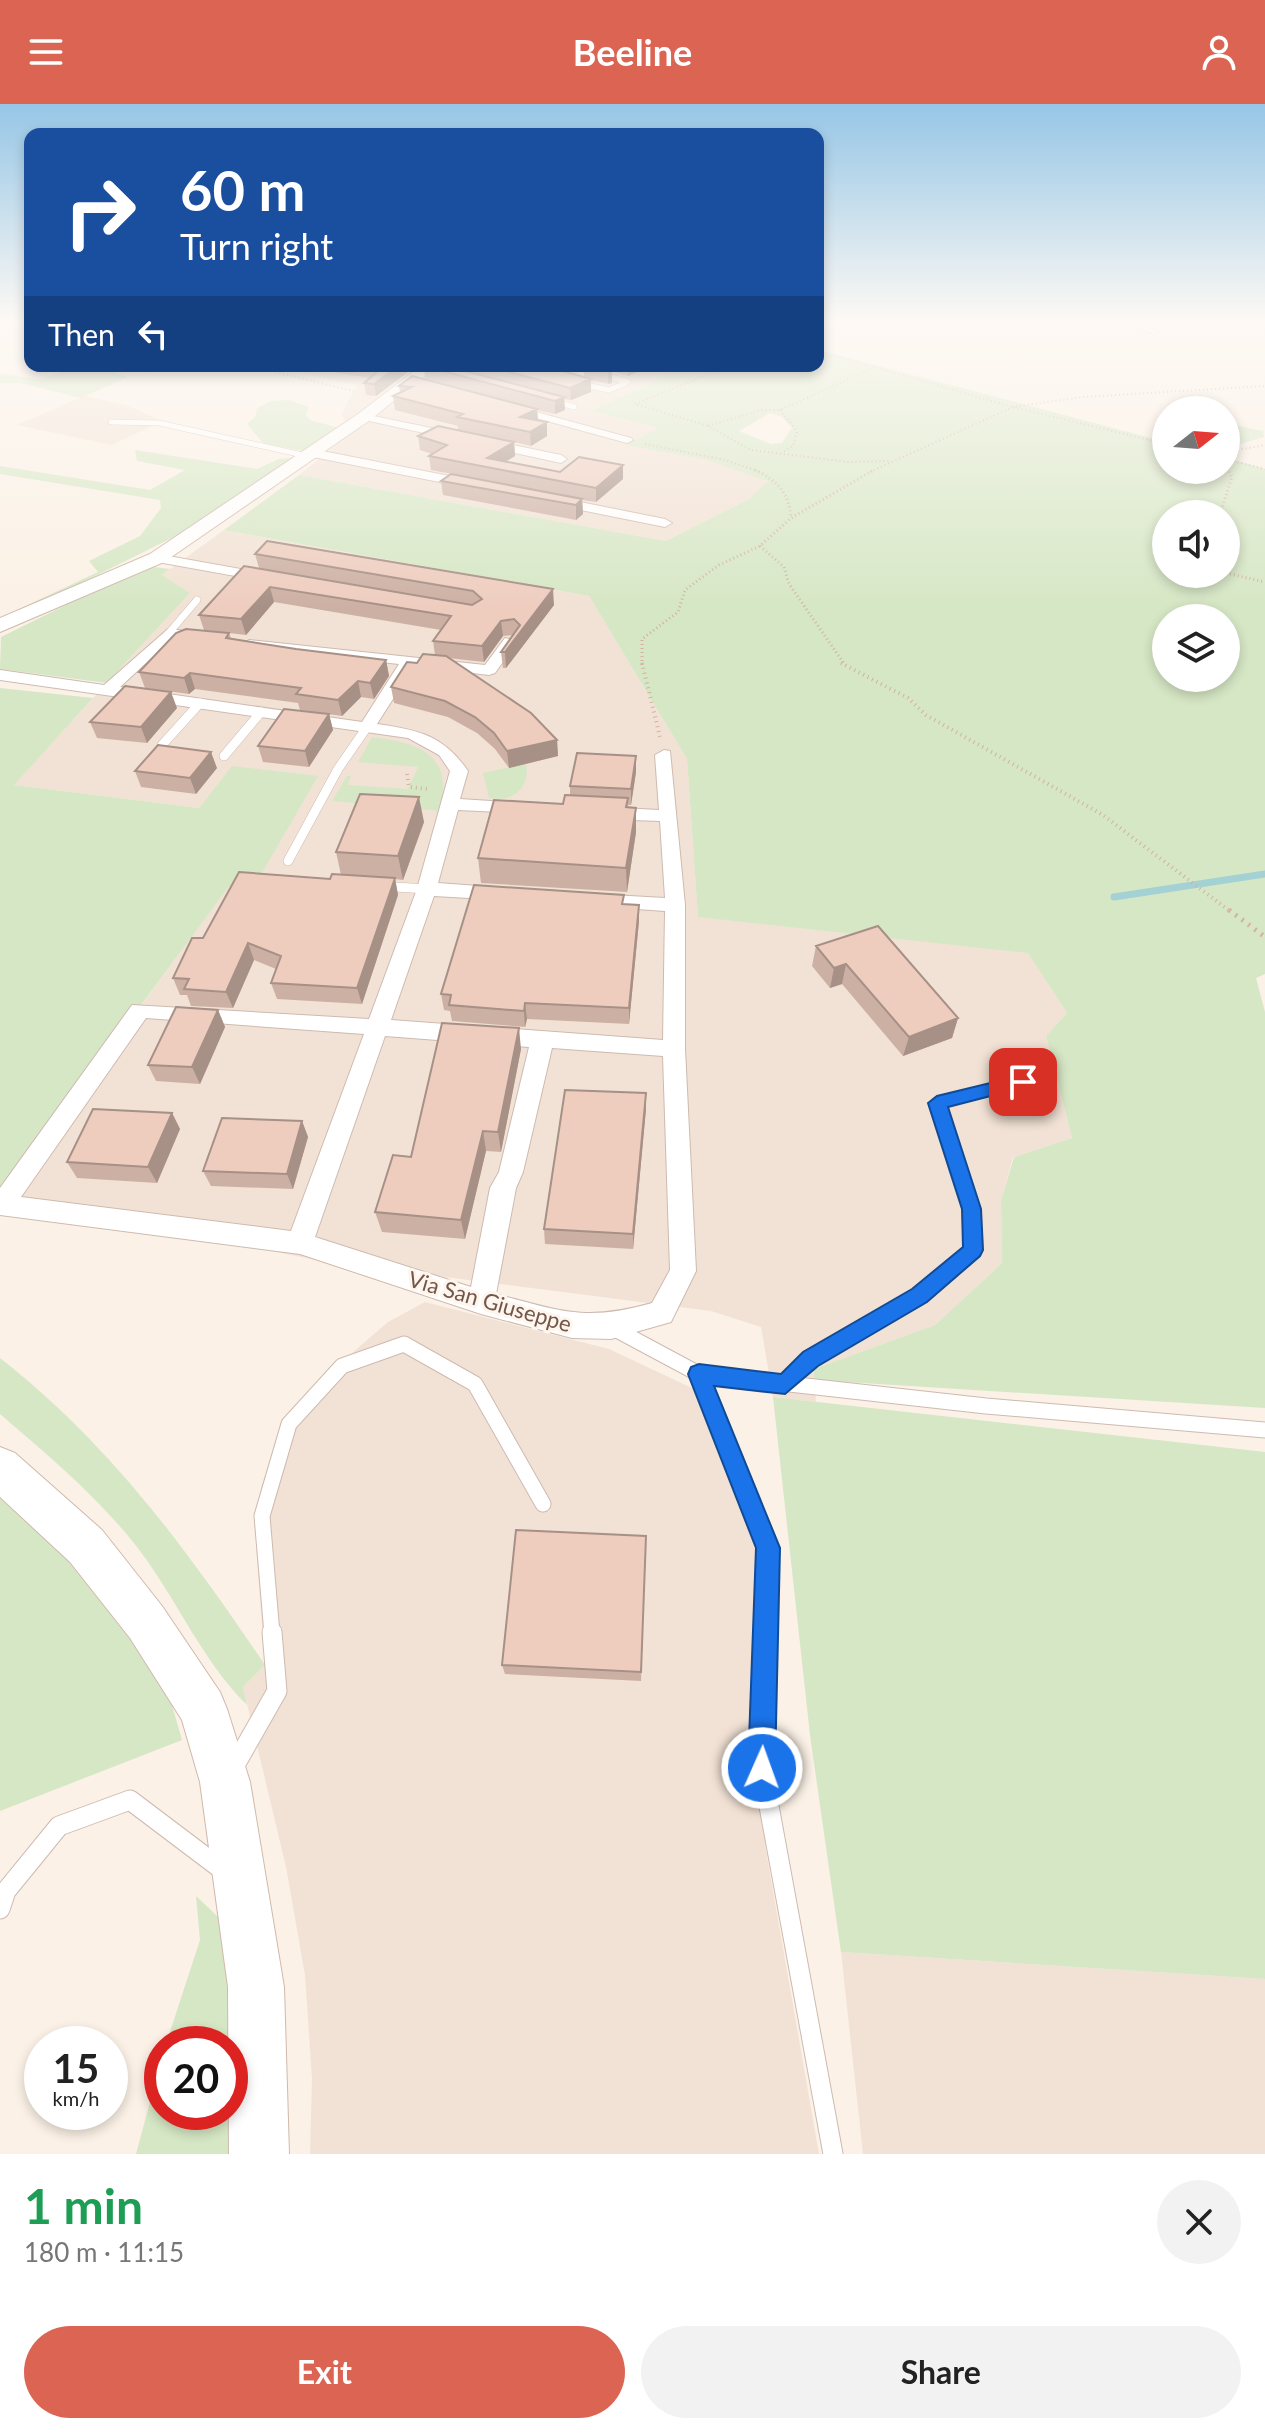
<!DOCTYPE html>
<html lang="en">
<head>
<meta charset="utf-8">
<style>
	:root { --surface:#fff; --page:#f2f2f2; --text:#222; --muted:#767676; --accent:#dc6453 }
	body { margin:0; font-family:Lato,sans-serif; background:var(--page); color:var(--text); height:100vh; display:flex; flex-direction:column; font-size:30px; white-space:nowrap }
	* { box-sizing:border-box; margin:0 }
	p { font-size:26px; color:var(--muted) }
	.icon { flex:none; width:44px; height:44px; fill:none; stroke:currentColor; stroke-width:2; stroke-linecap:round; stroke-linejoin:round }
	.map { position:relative; height:2050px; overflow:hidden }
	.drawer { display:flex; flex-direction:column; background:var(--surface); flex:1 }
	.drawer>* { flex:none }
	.hud { position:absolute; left:24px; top:24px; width:800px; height:244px; border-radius:16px; box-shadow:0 4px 12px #0003; background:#1a4fa0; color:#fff; overflow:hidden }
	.needle { width:52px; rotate:73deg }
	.tools { position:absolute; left:1152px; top:292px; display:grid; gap:16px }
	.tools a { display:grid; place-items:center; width:88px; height:88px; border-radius:50%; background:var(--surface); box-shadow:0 4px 12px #0003; font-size:40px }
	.speed { position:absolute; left:24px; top:1922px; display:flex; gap:16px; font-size:40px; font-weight:700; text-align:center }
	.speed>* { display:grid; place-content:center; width:104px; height:104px; border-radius:50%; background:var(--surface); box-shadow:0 4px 12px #0003; line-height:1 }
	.speed small { font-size:20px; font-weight:400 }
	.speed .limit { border:12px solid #d22; background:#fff; color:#111 }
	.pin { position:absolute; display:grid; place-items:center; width:68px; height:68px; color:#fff; margin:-34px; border-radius:16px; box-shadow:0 4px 12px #0006 }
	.me { position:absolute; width:88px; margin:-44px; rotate:2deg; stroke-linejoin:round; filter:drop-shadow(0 0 6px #0008) }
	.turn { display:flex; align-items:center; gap:28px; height:168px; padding:0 24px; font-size:36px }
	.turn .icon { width:104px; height:104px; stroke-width:2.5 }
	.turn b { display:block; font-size:56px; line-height:68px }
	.then { display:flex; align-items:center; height:76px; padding:0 24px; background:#0003; gap:16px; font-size:30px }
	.round { display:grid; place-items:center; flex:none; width:84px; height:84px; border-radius:42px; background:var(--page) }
	.headline { display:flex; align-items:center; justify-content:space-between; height:136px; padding:0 24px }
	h1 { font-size:48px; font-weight:700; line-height:60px; color:#1e9e55 }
	.button { display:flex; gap:16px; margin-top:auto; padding:16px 24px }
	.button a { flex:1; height:92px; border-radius:48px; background:var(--accent); color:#fff; font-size:32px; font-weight:700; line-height:92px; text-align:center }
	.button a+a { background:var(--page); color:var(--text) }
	header { display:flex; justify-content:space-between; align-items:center; height:104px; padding:0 24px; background:var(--accent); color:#fff; font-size:36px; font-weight:700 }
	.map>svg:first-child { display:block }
</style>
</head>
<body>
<header><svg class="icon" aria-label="menu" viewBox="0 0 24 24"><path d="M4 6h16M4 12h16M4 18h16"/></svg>Beeline<svg class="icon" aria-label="person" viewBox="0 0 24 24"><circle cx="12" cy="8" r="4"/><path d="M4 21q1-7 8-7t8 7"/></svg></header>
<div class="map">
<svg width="1265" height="2050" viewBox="0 0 1265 2050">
	<rect width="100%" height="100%" fill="#fbf1e6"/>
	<path fill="#f2e2d5" d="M 300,262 L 428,262 L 348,320 L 341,310 L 357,281 L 290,266 Z
		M 434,262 L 687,262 L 592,307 L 659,324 L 628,341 L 705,356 L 769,377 L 749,395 L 666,437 L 299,371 Z
		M 84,292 L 129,302 L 162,317 L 112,341 L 17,321 Z
		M 224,426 L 589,492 L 687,655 L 698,812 L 1028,848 L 1067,909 L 1046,932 L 1072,1034 L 1013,1053 L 1001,1096 L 1002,1159 L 935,1221 L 814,1265 L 816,1298 L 773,1293 L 761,1223 L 711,1207 L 327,1158 L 0,1094 L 239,768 L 233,662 L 199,704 L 13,681 L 190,489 L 162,471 Z
		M 425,1198 L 609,1245 L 696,1286 L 761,1447 L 765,1741 L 819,2050 L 310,2050 L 312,1975 L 305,1871 L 286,1763 L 243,1583 L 265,1561 L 256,1440 L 261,1383 L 280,1329 L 336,1263 L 388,1218 Z
		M 841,1848 L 1265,1875 L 1265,2050 L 863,2050 Z"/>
	<path fill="#d6e7c5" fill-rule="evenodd" d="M 818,246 L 1166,338 L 1166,366 L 1226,366 L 1226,354 L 1265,365 L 1265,870 L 1256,874 L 1265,908 L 1265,1304 L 814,1276 L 814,1265 L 935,1221 L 1002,1159 L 1001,1096 L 1014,1053 L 1072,1034 L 1046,932 L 1067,909 L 1028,849 L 698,813 L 687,655 L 589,492 L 224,426 L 299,371 L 666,437 L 749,395 L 768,377 L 705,356 L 626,341 L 658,324 L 591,307 L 687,262 L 818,262 ZM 770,309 L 782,313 L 792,324 L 782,339 L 771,340 L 739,327 ZM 1166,410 L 1226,410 L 1226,470 L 1166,470 ZM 1166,514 L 1226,514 L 1226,574 L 1166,574 Z
		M 80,262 L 129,262 L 112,268 L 128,273 L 81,294 L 20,279 L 0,279 L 0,270 L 40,275 Z
		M 289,296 L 309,303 L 306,310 L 310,316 L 343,325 L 308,348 L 263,339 L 247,320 L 255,313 L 257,304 L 271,297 Z
		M 1226,319 L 1263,327 L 1264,333 L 1226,344 Z
		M 135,346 L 257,365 L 279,355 L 302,353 L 184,428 L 0,519 L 0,514 L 98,468 L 89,457 L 140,432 L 161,404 L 160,396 L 0,370 L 0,362 L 150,386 L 185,366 L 137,357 Z
		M 145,462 L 170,465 L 162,471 L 190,489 L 107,579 L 0,565 L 1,533 Z
		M 0,584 L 93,594 L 14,681 L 199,704 L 232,662 L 318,672 L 262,769 L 239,769 L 0,1091 Z
		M 372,633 C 421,639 454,651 440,707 L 332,697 L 347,672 L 351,672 L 348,681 L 408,685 L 418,663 L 358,658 Z
		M 526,660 C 531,684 512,699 489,694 L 483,669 Z
		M 0,1254 C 111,1341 187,1446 265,1561 L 243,1583 L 247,1601 C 204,1559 179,1500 143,1451 C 104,1398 50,1353 0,1310 Z
		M 773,1293 L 1265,1348 L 1265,1875 L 841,1848 L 810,1631 Z
		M 0,1382 L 95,1474 L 165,1577 L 182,1636 L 0,1707 Z
		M 196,1792 L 234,1828 L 230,2050 L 136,2050 L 162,1953 L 162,2008 L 230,2008 L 230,1940 L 166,1940 L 200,1836 Z"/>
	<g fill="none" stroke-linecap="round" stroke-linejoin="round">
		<path stroke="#a3d1d4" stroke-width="7" d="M 1114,793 L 1265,770"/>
		<g stroke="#cebab0" stroke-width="6">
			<path id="service-far5" d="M 591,267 L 628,278 L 609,286 L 563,276 Z
				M 551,296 L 574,303
				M 111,318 L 159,319 L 307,352"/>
		</g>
		<g stroke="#cebab0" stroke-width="8">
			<path id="service-far4" d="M 168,530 L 197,496"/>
		</g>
		<g stroke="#cebab0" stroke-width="10">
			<path id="service-far3" d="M 162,641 L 200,599
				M 224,652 L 261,608
				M 288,757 L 338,665 L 367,623
				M 380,782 L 427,785"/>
		</g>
		<g stroke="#cebab0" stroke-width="13">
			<path id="service-far2" d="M 972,1124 L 971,1105 L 937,999 L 1023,978"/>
		</g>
		<g stroke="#cebab0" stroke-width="17">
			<path id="service-far1" d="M 615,1225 L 699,1270 L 986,1302 L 1265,1326
				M 699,1270 L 768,1444 L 766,1530
				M 785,1280 L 811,1255 L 919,1191 L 973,1146 L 972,1122
				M 272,1530 L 262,1412 L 289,1320 L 342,1262 L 404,1240 L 475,1280 L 543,1400"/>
		</g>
		<g stroke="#cebab0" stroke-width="21">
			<path id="service" d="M 766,1528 L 762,1664 L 833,2050
				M 235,1661 L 277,1587 L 272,1528
				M 0,1805 L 6,1787 L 59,1722 L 130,1696 L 224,1767"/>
		</g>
		<g stroke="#cebab0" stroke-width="2">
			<path id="minor" d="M 1117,217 L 1133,217 L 1159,227 L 1154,230 Z
				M 507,300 L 631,334 L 633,336 L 627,339 L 503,305 Z
				M 364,310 L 561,351 L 567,355 L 561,359 L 360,315 Z
				M 312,345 L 475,377 L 481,381 L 475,385 L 308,352 L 306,349 Z
				M 550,392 L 665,415 L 672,419 L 665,423 L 546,399 L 546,393 Z
				M 157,450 L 269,470 L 276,474 L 269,478 L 152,457 L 152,451 Z
				M 168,525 L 205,529 L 213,534 L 205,539 L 172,535 L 120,583 L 362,618 L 399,560 L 254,544 L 246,539 L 249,536 L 485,561 L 505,534 L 518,537 L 495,569 L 489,571 L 414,562 L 377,620 C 419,626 443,631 468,667 L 460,695 L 522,699 L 531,704 L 522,709 L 458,706 L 438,779 L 505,784 L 515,790 L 505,796 L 434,792 L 391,916 L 663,936 L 665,807 L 594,802 L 584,796 L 594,790 L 665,794 L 660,717 L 603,715 L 594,709 L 603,703 L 659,706 L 655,651 L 664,646 L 670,647 L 685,801 L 685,945 L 696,1167 L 671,1218 L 611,1235 L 572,1234 L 481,1210 L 300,1150 L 0,1111 L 0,1084 L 132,901 L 369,915 L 417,785 L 450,667 L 439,651 L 408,634 L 0,576 L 0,566 L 104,581 ZM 146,914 L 364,930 L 291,1127 L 21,1093 ZM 385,932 L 529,943 L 499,1068 L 490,1084 L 471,1183 L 315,1133 ZM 552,944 L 663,952 L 670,1166 L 652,1199 C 585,1218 561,1207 496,1190 L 516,1084 L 523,1068 Z"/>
		</g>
		<g stroke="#d0b9ad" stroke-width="2">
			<path id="secondary" d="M 421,262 L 437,262 L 370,316 L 164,458 L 0,528 L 0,514 L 150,450 L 358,310 Z
				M 0,1343 L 15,1349 L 102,1426 L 162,1502 L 220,1588 L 227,1605 L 250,1678 L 284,1883 L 289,2050 L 229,2050 L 228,1883 L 200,1678 L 182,1616 L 130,1534 L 70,1458 L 0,1393 Z"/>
		</g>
		<path stroke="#d3b1a3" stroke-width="2" stroke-dasharray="1 3" stroke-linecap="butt" d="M 818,247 L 1013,303 L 1166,340
			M 252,262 L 357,288
			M 729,262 L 635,300 L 708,322 L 751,346 L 848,358 L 890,357
			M 145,268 L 161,262
			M 780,306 L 797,327 L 793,342 L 783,348
			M 708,322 L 761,306 L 780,306 L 873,264
			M 645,340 L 725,356 L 760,368
			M 1226,348 L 1265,341
			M 1226,355 L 1265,365
			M 1226,362 L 1229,368
			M 870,368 L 1013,303 L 1082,293 L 1265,282"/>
		<path stroke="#d3b1a3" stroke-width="3" stroke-dasharray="1 3" stroke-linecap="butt" d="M 755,366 C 778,377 789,389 791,414
			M 1220,410 L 1232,373 L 1228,366
			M 760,442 L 784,463 L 789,480 L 845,561
			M 1226,469 L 1265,478
			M 642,561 L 642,535 L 678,508 L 685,486 L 719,461 L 760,442 L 791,414 L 874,366"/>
		<path stroke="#d3b1a3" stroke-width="4" stroke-dasharray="1 4" stroke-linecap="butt" d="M 642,559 L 660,633
			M 841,559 L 908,594 L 926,611 L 1103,711 L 1231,808
			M 407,670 L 409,683 L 429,685"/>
		<path stroke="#d3b1a3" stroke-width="5" stroke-dasharray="2 6" stroke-linecap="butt" d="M 1229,806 L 1265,833"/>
		<use href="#service-far5" stroke="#fff" stroke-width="5"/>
		<use href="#service-far4" stroke="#fff" stroke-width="7"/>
		<use href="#service-far3" stroke="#fff" stroke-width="9"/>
		<use href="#service-far2" stroke="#fff" stroke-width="11"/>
		<use href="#service-far1" stroke="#fff" stroke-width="15"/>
		<use href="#service" stroke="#fff" stroke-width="19"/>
		<use href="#minor" fill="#fff" fill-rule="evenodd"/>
		<use href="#secondary" fill="#fff" fill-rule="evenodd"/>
	</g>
	<path fill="#cdb0a4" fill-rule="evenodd" d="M 318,262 L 416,262 L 376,292 L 366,291 L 364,279 L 370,274 L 318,266 Z
		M 424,262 L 643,262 L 642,263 L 642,266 L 628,272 L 612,267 L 612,279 L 608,280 L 591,276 L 591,288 L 571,296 L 564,295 L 565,306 L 555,310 L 537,306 L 538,317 L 547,332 L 531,342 L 506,336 L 514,338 L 515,352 L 505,358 L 560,368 L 623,361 L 623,375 L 596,398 L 582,396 L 583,410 L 576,416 L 443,391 L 441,377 L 501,379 L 431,366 L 429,352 L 432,350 L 420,346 L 418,332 L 458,326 L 458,322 L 395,306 L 393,292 L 400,289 L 399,282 L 425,275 ZM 584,264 L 584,274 L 568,269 Z
		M 255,450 L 554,501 L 506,564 L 503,564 L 501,548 L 513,531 L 503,532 L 484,558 L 448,554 L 557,636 L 558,652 L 509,664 L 495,645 L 477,629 L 448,613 L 394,599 L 391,583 L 417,559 L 435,551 L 433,537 L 441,526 L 274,498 L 246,531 L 204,526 L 199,511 L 259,464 Z
		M 229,529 L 231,534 L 296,545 L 386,556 L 389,572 L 374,595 L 361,593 L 342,612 L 300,606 L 298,599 L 195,585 L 189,590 L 145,584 L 139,568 Z
		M 177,604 L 147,639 L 97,634 L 90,618 Z
		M 329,610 L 333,626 L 309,663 L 263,658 L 258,642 Z
		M 217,664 L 196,690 L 141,683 L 135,667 Z
		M 636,668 L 631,701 L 628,701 L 636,728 L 627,788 L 481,779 L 478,754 L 563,700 L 570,691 L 570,682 Z
		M 424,718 L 403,776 L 395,775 L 398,791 L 362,900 L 277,895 L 271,879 L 276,865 L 254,856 L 233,904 L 191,902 L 187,891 L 180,891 L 173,874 L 203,834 L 330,775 L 341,771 L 336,748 Z
		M 624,800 L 639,817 L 629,920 L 527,915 L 525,923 L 452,917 L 450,907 L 444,906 L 441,890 Z
		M 816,842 L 958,914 L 952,934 L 903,952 L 842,880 L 830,884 L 812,862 Z
		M 218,906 L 225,923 L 200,980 L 156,977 L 148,961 Z
		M 521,945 L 501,1048 L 486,1047 L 465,1135 L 382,1128 L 375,1108 L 411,1053 Z
		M 646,1005 L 633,1145 L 545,1140 L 544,1125 Z
		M 172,1009 L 180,1025 L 157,1079 L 77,1074 L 67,1058 Z
		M 302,1017 L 308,1033 L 293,1085 L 211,1082 L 203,1067 Z
		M 646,1432 L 641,1577 L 505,1570 L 502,1561 Z"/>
	<path fill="#a79086" d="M 398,262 L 416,262 L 376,292 L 374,280 Z
		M 561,262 L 590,262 L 584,262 L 584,264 L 561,271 Z
		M 628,262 L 643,262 L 642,263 L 642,266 L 628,272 Z
		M 612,266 L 612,279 L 608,280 L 608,267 Z
		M 591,275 L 591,288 L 571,296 L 570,284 Z
		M 564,293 L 565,306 L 555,310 L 555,297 Z
		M 537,305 L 538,318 L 520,313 Z
		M 547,318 L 547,332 L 531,342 L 530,328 Z
		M 514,338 L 515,352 L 495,364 L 487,354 Z
		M 623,361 L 623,375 L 596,398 L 596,384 Z
		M 582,395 L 583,410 L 576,416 L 576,401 Z
		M 270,483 L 274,498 L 246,531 L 241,515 Z
		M 553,485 L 554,501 L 506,564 L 505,548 Z
		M 501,517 L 503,532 L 484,558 L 482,542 Z
		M 386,556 L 389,572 L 374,595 L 370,579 Z
		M 190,569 L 195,585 L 189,590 L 184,574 Z
		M 358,577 L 361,593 L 342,612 L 338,596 Z
		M 171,588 L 177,604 L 147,639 L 141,623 Z
		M 329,610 L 333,626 L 309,663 L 305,647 Z
		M 557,636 L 558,652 L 509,664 L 507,647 Z
		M 211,648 L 217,664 L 196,690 L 190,674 Z
		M 636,652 L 636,668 L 631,701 L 631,685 Z
		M 419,693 L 424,718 L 403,776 L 398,752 Z
		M 636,704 L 636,728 L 627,788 L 626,764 Z
		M 395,774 L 398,791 L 362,900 L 357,884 Z
		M 639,801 L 639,817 L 629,920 L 629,904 Z
		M 248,839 L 254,856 L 233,904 L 226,888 Z
		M 846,860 L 842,880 L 830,884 L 834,864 Z
		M 525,899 L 527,915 L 525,923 L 524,907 Z
		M 218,906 L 225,923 L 200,980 L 192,963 Z
		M 958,914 L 952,934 L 903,952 L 909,933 Z
		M 519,924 L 521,945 L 501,1048 L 498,1028 Z
		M 646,989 L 646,1005 L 633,1145 L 633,1130 Z
		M 172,1009 L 180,1025 L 157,1079 L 148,1063 Z
		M 302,1017 L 308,1033 L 293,1085 L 287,1070 Z
		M 483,1027 L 486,1047 L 465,1135 L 461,1116 Z"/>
	<path fill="#eecdbf" stroke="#a79086" stroke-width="2" d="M 371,262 L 398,262 L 374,280 L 364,279 L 382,264 Z
		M 424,262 L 446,262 L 564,293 L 555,297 Z
		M 486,262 L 544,262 L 591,275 L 570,284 Z
		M 584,262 L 598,262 L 612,266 L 608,267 Z
		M 412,272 L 537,305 L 520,313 L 547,318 L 530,328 L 457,313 L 463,310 L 393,292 L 412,283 L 399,282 Z
		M 438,322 L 514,338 L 487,354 L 560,368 L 579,353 L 623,361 L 596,384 L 429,352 L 447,341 L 418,332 Z
		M 451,370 L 582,395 L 576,401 L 441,377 Z
		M 267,437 L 553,485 L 505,548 L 501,548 L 520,521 L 514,515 L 501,517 L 482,542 L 433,537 L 451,512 L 270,483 L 241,515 L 199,511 L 244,462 L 472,501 L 482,495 L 473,487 L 255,450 Z
		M 186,525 L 229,529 L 226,534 L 296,545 L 386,556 L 370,579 L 358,577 L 338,596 L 296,590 L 301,584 L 190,569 L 184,574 L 139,568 L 176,529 Z
		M 423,550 L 446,552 L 531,609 L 557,636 L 507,647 L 494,629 L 475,613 L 445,597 L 391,583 L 407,558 L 417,559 Z
		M 125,582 L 171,588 L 141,623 L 90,618 Z
		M 284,605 L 329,610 L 305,647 L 258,642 Z
		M 158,641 L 211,648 L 190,674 L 135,667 Z
		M 577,649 L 636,652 L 631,685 L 570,682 Z
		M 360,690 L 419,693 L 398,752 L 336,748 Z
		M 565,691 L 628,694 L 626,703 L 636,704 L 626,764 L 478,754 L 494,696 L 563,700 Z
		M 239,768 L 330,775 L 332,770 L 395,774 L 357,884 L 271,879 L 281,852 L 248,839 L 226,888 L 184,885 L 189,875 L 173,874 L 192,834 L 203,834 Z
		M 474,781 L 624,791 L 622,800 L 639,801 L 629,904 L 525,899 L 524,907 L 449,901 L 451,891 L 441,890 Z
		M 878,822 L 958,914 L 909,933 L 846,860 L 834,864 L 816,842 Z
		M 176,903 L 218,906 L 192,963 L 148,961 Z
		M 442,919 L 519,924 L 498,1028 L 483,1027 L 461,1116 L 375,1108 L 393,1051 L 411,1053 Z
		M 565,986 L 646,989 L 633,1130 L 544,1125 Z
		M 93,1005 L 172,1009 L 148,1063 L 67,1058 Z
		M 222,1014 L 302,1017 L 287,1070 L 203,1067 Z
		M 516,1426 L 646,1432 L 641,1568 L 502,1561 Z"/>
	<linearGradient id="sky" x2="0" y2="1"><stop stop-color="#96c6e6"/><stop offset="0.43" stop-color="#fdf9f4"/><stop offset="1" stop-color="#fdf9f4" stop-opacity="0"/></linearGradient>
	<rect width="1265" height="504" fill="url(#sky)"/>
	<path fill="#1a73e8" stroke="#114b97" stroke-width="2" d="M 1023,971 L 1032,978 L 1029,982 L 948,1003 L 981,1105 L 983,1146 L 980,1152 L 927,1198 L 818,1262 L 785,1290 L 714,1282 L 780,1444 L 775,1664 L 771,1673 L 762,1677 L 752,1673 L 748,1664 L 756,1444 L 688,1270 L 691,1263 L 699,1260 L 781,1270 L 803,1248 L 912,1185 L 963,1143 L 962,1105 L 928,999 L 937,992 Z"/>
	<g text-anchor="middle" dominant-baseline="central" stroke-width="6" stroke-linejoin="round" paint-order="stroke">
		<g font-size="22" fill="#72564c" stroke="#fef5ec">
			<text transform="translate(490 1197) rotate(16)">Via San Giuseppe</text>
		</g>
	</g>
</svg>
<div class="tools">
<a><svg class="needle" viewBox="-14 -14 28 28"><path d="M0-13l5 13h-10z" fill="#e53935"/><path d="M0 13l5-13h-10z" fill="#767676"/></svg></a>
<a><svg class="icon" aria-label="sound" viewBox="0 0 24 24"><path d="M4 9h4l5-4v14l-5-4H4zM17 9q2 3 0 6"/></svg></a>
<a><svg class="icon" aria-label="layers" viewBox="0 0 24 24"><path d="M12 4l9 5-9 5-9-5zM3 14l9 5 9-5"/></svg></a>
</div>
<div class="speed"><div>15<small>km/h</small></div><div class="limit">20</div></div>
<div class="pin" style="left:1023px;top:978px;background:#d93025"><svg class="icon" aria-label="arrive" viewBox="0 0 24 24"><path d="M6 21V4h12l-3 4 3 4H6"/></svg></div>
<svg class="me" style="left:762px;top:1664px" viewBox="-20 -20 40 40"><circle r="17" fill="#1a73e8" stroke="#fff" stroke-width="3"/><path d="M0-11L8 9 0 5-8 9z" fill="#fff"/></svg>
<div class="hud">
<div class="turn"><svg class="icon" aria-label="right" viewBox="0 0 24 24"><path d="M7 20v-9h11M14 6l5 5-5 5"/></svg><div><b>60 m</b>Turn right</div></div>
<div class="then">Then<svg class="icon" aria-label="left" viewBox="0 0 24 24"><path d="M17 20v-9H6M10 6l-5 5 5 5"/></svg></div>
</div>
</div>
<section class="drawer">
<div class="headline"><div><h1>1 min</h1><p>180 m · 11:15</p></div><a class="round"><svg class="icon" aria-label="close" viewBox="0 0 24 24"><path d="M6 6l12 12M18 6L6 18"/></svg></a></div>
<div class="button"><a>Exit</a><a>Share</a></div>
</section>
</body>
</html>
